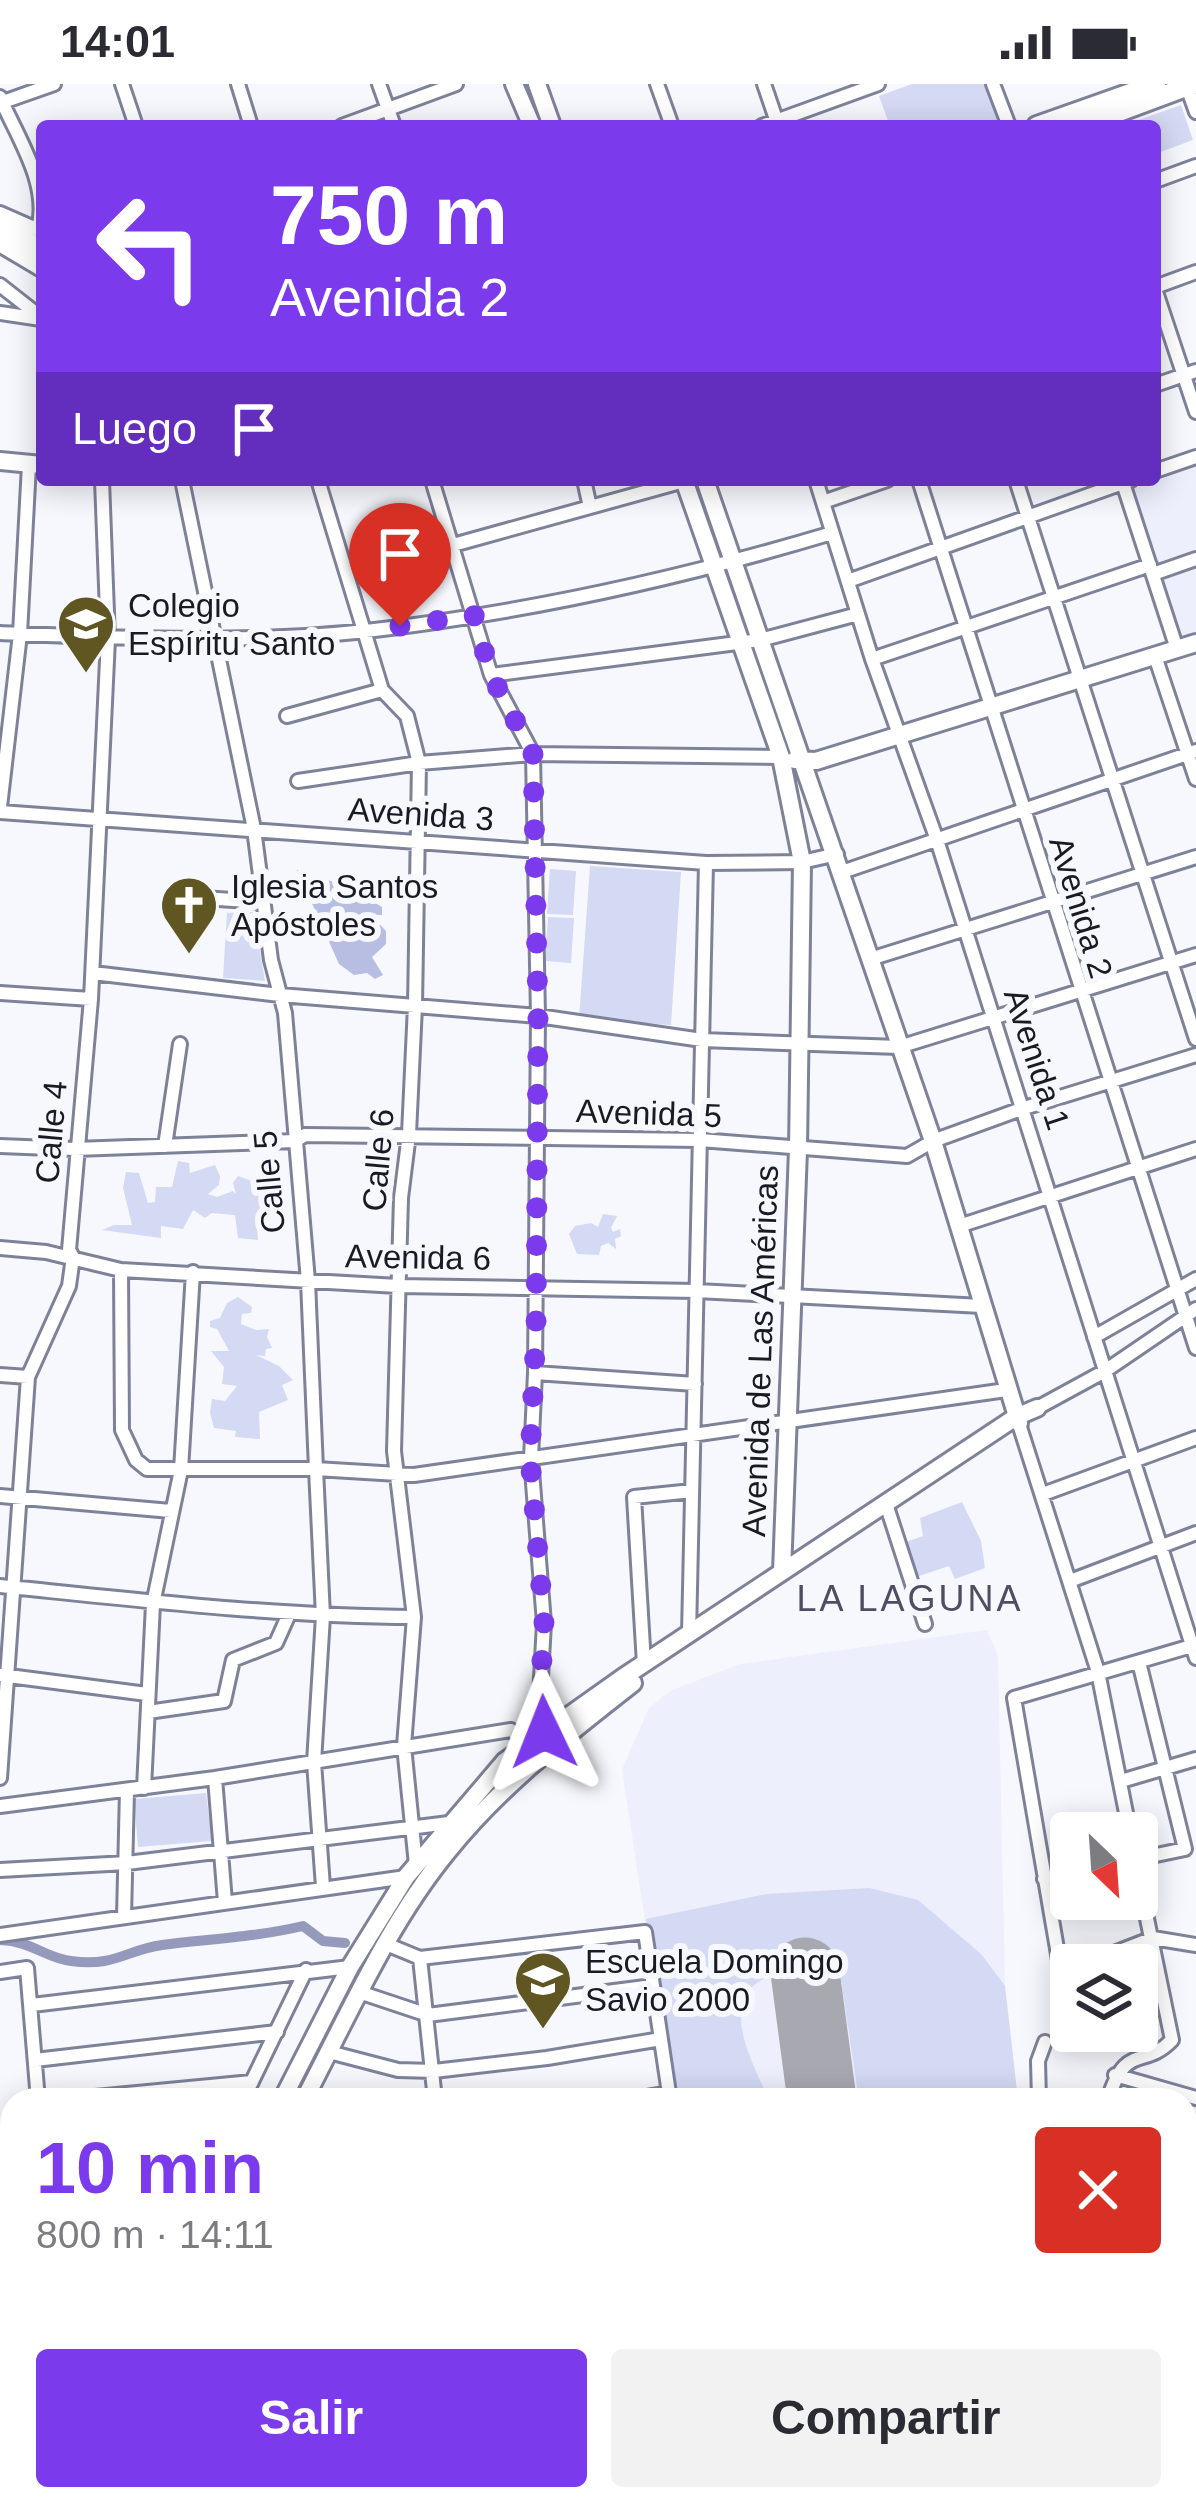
<!DOCTYPE html>
<html lang="es">
<head>
<meta charset="utf-8">
<style>
	:root { --surface:#fff; --page:#f2f2f3; --text:#2b2b33; --muted:#7c7c81; --accent:#7c3aed }
	body { margin:0; font-family:Arial,sans-serif; background:var(--page); color:var(--text); height:100vh; display:flex; flex-direction:column; font-size:45px; white-space:nowrap }
	* { box-sizing:border-box; margin:0 }
	p { font-size:39px; color:var(--muted) }
	.icon { flex:none; width:66px; height:66px; fill:none; stroke:currentColor; stroke-width:2; stroke-linecap:round; stroke-linejoin:round }
	.map { position:relative; flex:1; overflow:hidden }
	.panel { position:absolute; left:0px; top:2004px; width:1197px; height:423px; display:flex; flex-direction:column; background:var(--surface); border-radius:36px 36px 0 0; box-shadow:0 6px 30px #0003 }
	.panel>* { flex:none }
	.guide { position:absolute; left:36px; top:36px; width:1125px; height:366px; border-radius:12px; box-shadow:0 6px 30px #0003; background:#7c3aed; color:#fff; overflow:hidden }
	.needle { width:78px; rotate:155deg }
	.controls { position:absolute; left:1050px; top:1728px; display:grid; gap:24px }
	.controls a { display:grid; place-items:center; width:108px; height:108px; border-radius:12px; background:var(--surface); box-shadow:0 6px 30px #0003; font-size:60px }
	.pin { position:absolute; display:grid; place-items:center; width:102px; height:102px; color:#fff; margin:-123px -51px; border-radius:50% 50% 50% 0; rotate:-45deg; box-shadow:0 0 12px #0007 }
	.pin .icon { rotate:45deg }
	.me { position:absolute; width:132px; margin:-66px; rotate:358deg; stroke-linejoin:round; filter:drop-shadow(0 0 9px #0008) }
	.turn { display:flex; align-items:center; gap:42px; height:252px; padding:0 36px; font-size:54px }
	.turn .icon { width:156px; height:156px; stroke-width:2.5 }
	.turn b { display:block; font-size:84px; line-height:102px }
	.then { display:flex; align-items:center; height:114px; padding:0 36px; background:#0003; gap:24px; font-size:45px }
	.round { display:grid; place-items:center; flex:none; width:126px; height:126px; border-radius:12px; background:var(--page) }
	.head { display:flex; align-items:center; justify-content:space-between; height:204px; padding:0 36px }
	h1 { font-size:72px; font-weight:700; line-height:90px; color:var(--accent) }
	.button { display:flex; gap:24px; margin-top:auto; padding:24px 36px }
	.button a { flex:1; height:138px; border-radius:12px; background:var(--accent); color:#fff; font-size:48px; font-weight:700; line-height:138px; text-align:center }
	.button a+a { background:var(--page); color:var(--text) }
	.status { display:flex; justify-content:space-between; align-items:center; height:84px; padding:0 60px; background:var(--surface); direction:ltr }
	.status svg { height:33px; fill:currentColor }
	.map>svg:first-child { display:block }
</style>
</head>
<body>
<div class="status"><b>14:01</b><svg viewBox="0 0 49 12"><path d="M0 12V9h3v3zM5 12V6h3v6zM10 12V3h3v9zM15 12V0h3v12zM26 1h20v11H26zM47 4h2v5h-2z"/></svg></div>
<div class="map">
<svg width="1196" height="2425" viewBox="0 0 1196 2425">
	<rect width="100%" height="100%" fill="#f7f8fd"/>
	<path fill="#edeffd" d="M 1196,381 L 1196,550 L 1182,554 L 1133,403 Z
		M 987,1546 L 998,1572 L 1005,1902 L 1018,2016 L 672,2016 L 622,1685 L 649,1624 L 670,1607 L 740,1580 Z"/>
	<path fill="#d4d9f4" d="M 912,0 L 986,0 L 999,39 L 890,42 L 879,12 Z
		M 1181,21 L 1193,56 L 1155,70 L 1155,42 L 1130,39 Z
		M 590,782 L 681,788 L 671,941 L 579,935 Z
		M 550,785 L 576,787 L 573,831 L 547,830 Z
		M 253,828 L 265,897 L 223,894 L 227,829 Z
		M 548,833 L 574,834 L 571,879 L 545,877 Z
		M 178,1077 L 189,1079 L 190,1089 L 215,1081 L 220,1092 L 219,1101 L 208,1110 L 217,1113 L 233,1107 L 236,1110 L 233,1099 L 238,1092 L 255,1098 L 271,1093 L 272,1124 L 257,1144 L 258,1156 L 238,1154 L 235,1131 L 212,1129 L 205,1134 L 193,1126 L 183,1145 L 161,1142 L 161,1154 L 102,1146 L 114,1141 L 132,1141 L 123,1104 L 126,1088 L 139,1089 L 148,1119 L 155,1118 L 156,1103 L 172,1103 Z
		M 603,1130 L 617,1132 L 611,1144 L 613,1148 L 620,1145 L 621,1152 L 615,1155 L 616,1165 L 608,1159 L 601,1162 L 599,1171 L 577,1170 L 569,1150 L 575,1142 L 591,1139 L 598,1143 Z
		M 238,1213 L 252,1223 L 251,1229 L 242,1230 L 241,1240 L 256,1246 L 269,1245 L 267,1253 L 272,1264 L 266,1265 L 265,1272 L 256,1271 L 279,1282 L 293,1296 L 282,1301 L 288,1316 L 259,1328 L 260,1355 L 235,1353 L 236,1347 L 214,1344 L 210,1329 L 212,1315 L 225,1317 L 237,1302 L 222,1300 L 224,1283 L 211,1267 L 229,1267 L 217,1245 L 210,1243 L 210,1237 L 220,1234 L 227,1219 Z
		M 962,1418 L 981,1457 L 985,1484 L 955,1495 L 949,1482 L 916,1493 L 906,1458 L 923,1452 L 920,1434 Z
		M 206,1709 L 212,1757 L 138,1763 L 134,1715 Z
		M 869,1804 L 918,1816 L 981,1870 L 1005,1902 L 1018,2016 L 859,2016 L 839,1883 C 817,1886 782,1885 763,1895 C 717,1920 755,1983 769,2016 L 672,2016 L 646,1835 L 767,1810 Z
		M 491,2415 L 835,2415 L 836,2425 L 485,2425 Z
		M 918,2415 L 1138,2415 L 1144,2425 L 920,2425 Z"/>
	<path fill="#b8bde2" d="M 297,786 L 349,803 L 382,823 L 382,831 L 371,831 L 386,847 L 386,860 L 372,873 L 383,891 L 375,895 L 367,889 L 354,891 L 339,880 Z"/>
	<g fill="none" stroke-linecap="round" stroke-linejoin="round">
		<path stroke="#959abd" stroke-width="10" d="M 0,1856 C 32,1857 45,1874 71,1877 C 115,1883 126,1866 162,1861 C 210,1855 256,1853 303,1842 L 323,1857 L 345,1859"/>
		<path stroke="#a8a9b0" stroke-width="69" d="M 805,1888 L 822,2016
			M 877,2415 L 879,2425"/>
		<g stroke="#7e8299" stroke-width="18">
			<path id="street" d="M 122,0 L 136,42
				M 238,0 L 251,42
				M 379,0 L 394,42
				M 657,0 L 672,42
				M 764,0 L 778,41
				M 993,0 L 1009,42
				M 1187,3 L 1196,28
				M 0,13 C 18,55 50,100 38,146
				M 0,19 L 54,0
				M 342,42 L 456,0
				M 762,42 L 878,0
				M 1155,97 L 1196,82
				M 0,129 L 41,147
				M 0,201 L 42,234
				M 1155,203 L 1196,188
				M 1155,205 L 1196,328
				M 0,229 L 41,235
				M 1155,301 L 1196,287
				M 1155,387 L 1196,373
				M 182,396 L 254,745 L 271,876 L 285,929 L 308,1197 L 316,1385 L 323,1532 L 314,1678 L 323,1803
				M 318,396 L 382,606 L 407,632 L 419,679 L 415,922 L 409,1050 L 401,1114 L 394,1367 L 414,1533 L 404,1662 L 416,1781
				M 432,396 L 491,591 L 533,670 L 538,932 L 535,1289 L 531,1374 L 544,1539 L 539,1630 L 544,1648
				M 584,396 L 590,423
				M 816,396 L 872,575 L 937,756 L 1196,1574
				M 919,396 L 1196,1264
				M 1016,396 L 1196,955
				M 1122,396 L 1177,565
				M 823,418 L 887,396
				M 453,461 L 684,397
				M 1153,490 L 1196,475
				M 848,497 L 1131,396
				M 0,549 C 122,554 245,560 366,547 C 523,529 682,494 832,449
				M 1155,572 L 1196,695
				M 872,575 L 1150,481
				M 491,591 L 760,556 L 858,530
				M 287,632 L 382,606
				M 298,697 L 419,679 L 533,670 L 781,673
				M 0,723 L 20,550 L 29,381
				M 0,728 L 706,779 L 802,778 L 837,770
				M 842,788 L 1196,667
				M 187,813 L 263,818
				M 870,875 L 1196,773
				M 93,889 L 280,911 L 538,932 L 702,956 L 899,963 L 1196,871
				M 0,909 L 91,915
				M 0,1062 L 75,1065 L 295,1057 L 305,1051 L 700,1056 L 907,1072 L 933,1057 L 1021,1025 L 1196,971
				M 165,1062 L 180,960
				M 959,1142 L 1196,1065
				M 0,1164 L 46,1168 L 121,1186 L 398,1202 L 697,1207 L 982,1222
				M 121,1186 L 122,1346 L 136,1376 L 147,1385 L 316,1385 L 414,1391 L 1006,1306
				M 1094,1253 L 1196,1195
				M 535,1289 L 695,1300
				M 0,1291 L 28,1293
				M 1037,1324 L 1105,1287 L 1196,1225
				M 1019,1340 L 1098,1588 L 1130,1749
				M 1043,1410 L 1196,1354
				M 0,1412 L 171,1427
				M 888,1426 L 925,1540
				M 1070,1497 L 1196,1449
				M 0,1502 C 138,1516 275,1532 414,1533
				M 689,1550 L 706,779
				M 644,1580 L 634,1413 L 692,1407
				M 1,1591 L 147,1610
				M 148,1628 L 224,1617 L 233,1576 L 276,1559 L 289,1530
				M 0,1694 L 28,1293 L 69,1202 L 73,1173 L 69,1166 L 91,915 L 108,555 L 102,396
				M 215,1694 L 225,1818
				M 1121,1697 L 1196,1675
				M 144,1704 L 153,1520 L 181,1386 L 193,1188
				M 0,1722 L 215,1694 L 511,1646 L 528,1660
				M 1137,1775 L 1185,1765 L 1139,1578
				M 0,1786 L 127,1779 L 449,1739
				M 1044,1795 L 1071,1789
				M 124,1833 L 127,1706
				M 0,1851 L 406,1793
				M 386,1860 L 420,1874 L 645,1848 L 670,2016
				M 420,1874 L 435,2016
				M 1083,1881 L 1153,1854 L 1196,1861
				M 1071,1885 L 1061,1888 L 1014,1614 L 1195,1561
				M 0,1888 L 27,1884 L 38,2016
				M 362,1909 L 428,1931 L 653,1902
				M 32,1921 L 350,1883
				M 329,1968 L 398,1986 L 434,1987 L 547,1974 L 661,1955
				M 35,1976 L 277,1948
				M 1115,1991 L 1196,2014
				M 64,2016 L 252,1998
				M 243,2016 L 306,1886
				M 628,2016 L 669,2009
				M 1039,2016 L 1038,1977 L 1045,1958
				M 1108,2016 C 1126,1957 1143,1986 1172,1956 L 1137,1786
				M 0,2073 L 12,2070
				M 1185,2113 L 1196,2116
				M 1185,2201 L 1196,2204
				M 0,2202 L 12,2201
				M 0,2266 L 12,2264
				M 1185,2297 L 1196,2315
				M 0,2325 L 12,2323
				M 0,2386 L 12,2385
				M 1184,2415 L 1192,2425
				M 166,2425 L 304,2415
				M 459,2425 L 460,2415"/>
		</g>
		<g stroke="#7e8299" stroke-width="22">
			<path id="secondary" d="M 514,0 L 532,42
				M 537,0 L 552,42
				M 0,377 L 42,381
				M 684,396 L 781,673 L 802,778 L 798,1066 L 782,1488
				M 705,396 L 933,1057 L 1019,1339
				M 795,676 L 816,677 L 1196,559
				M 282,2016 L 350,1883 L 406,1793 L 505,1677 L 622,1594 L 1016,1333 L 1037,1324
				M 304,2016 C 348,1932 388,1840 448,1767 C 501,1701 567,1651 633,1599
				M 0,2139 L 12,2137
				M 71,2425 L 76,2415
				M 104,2425 L 109,2415"/>
		</g>
		<g stroke="#7e8299" stroke-width="24">
			<path id="primary" d="M 1037,42 L 1156,0
				M 1081,42 L 1194,0
				M 0,139 L 42,166
				M 0,158 L 42,183"/>
		</g>
		<use href="#street" stroke="#fff" stroke-width="12"/>
		<use href="#secondary" stroke="#fff" stroke-width="16"/>
		<use href="#primary" stroke="#fff" stroke-width="18"/>
	</g>
	<g fill="none" stroke-linecap="round" stroke-linejoin="round">
		<path stroke="#7c3aed" stroke-width="21" stroke-dasharray="0 37.8" d="M 400,542 L 474,531 L 491,591 L 533,670 L 538,932 L 536,1246 L 530,1374 L 544,1539 L 539,1630 L 544,1648"/>
	</g>
	<defs>
		<g id="school-pin" transform="scale(3)"><path d="M0 17L-7.5 6A9.5 9.5 0 1 1 7.5 6Z" fill="#5f5622" stroke="#f7f8fd"/><path d="M0-5L7-2L0 1L-7-2ZM-4 1L0 2.5L4 1V4Q0 6-4 4Z" fill="#fff"/></g>
		<g id="church-pin" transform="scale(3)"><path d="M0 17L-7.5 6A9.5 9.5 0 1 1 7.5 6Z" fill="#5f5622" stroke="#f7f8fd"/><path d="M-1.2-6h2.4v3.5h3.3v2.4h-3.3V6h-2.4V-.1h-3.3v-2.4h3.3Z" fill="#fff"/></g>
	</defs>
	<g fill-rule="evenodd">
		<use href="#school-pin" x="86" y="540"/>
		<use href="#church-pin" x="189" y="821"/>
		<use href="#school-pin" x="543" y="1896"/>
	</g>
	<g text-anchor="middle" dominant-baseline="central" stroke-width="12" stroke-linejoin="round" paint-order="stroke">
		<g font-size="33" fill="#191b24" stroke="#f7f8fd" text-anchor="start">
			<text x="128" y="521">Colegio<tspan x="128" dy="38">Espíritu Santo</tspan></text>
			<text x="231" y="802">Iglesia Santos<tspan x="231" dy="38">Apóstoles</tspan></text>
			<text x="585" y="1877">Escuela Domingo<tspan x="585" dy="38">Savio 2000</tspan></text>
		</g>
		<g font-size="33" fill="#191b24" stroke="#f7f8fd">
			<text transform="translate(421 730) rotate(4)">Avenida 3</text>
			<text transform="translate(1081 823) rotate(73)">Avenida 2</text>
			<text transform="translate(1037 975) rotate(72)">Avenida 1</text>
			<text transform="translate(649 1029) rotate(2)">Avenida 5</text>
			<text transform="translate(51 1048) rotate(-85)">Calle 4</text>
			<text transform="translate(378 1076) rotate(-85)">Calle 6</text>
			<text transform="translate(269 1098) rotate(-95)">Calle 5</text>
			<text transform="translate(418 1173) rotate(1)">Avenida 6</text>
			<text transform="translate(760 1267) rotate(-88)">Avenida de Las Américas</text>
		</g>
		<g font-size="36" letter-spacing="3" fill="#4c4f64" stroke="#f7f8fd">
			<text x="910" y="1514">LA LAGUNA</text>
		</g>
	</g>
</svg>
<div class="controls">
<a><svg class="needle" viewBox="-14 -14 28 28"><path d="M0-13l5 13h-10z" fill="#e53935"/><path d="M0 13l5-13h-10z" fill="#7c7c81"/></svg></a>
<a><svg class="icon" aria-label="layers" viewBox="0 0 24 24"><path d="M12 4l9 5-9 5-9-5zM3 14l9 5 9-5"/></svg></a>
</div>
<div class="pin" style="left:400px;top:542px;background:#d93025"><svg class="icon" aria-label="arrive" viewBox="0 0 24 24"><path d="M6 21V4h12l-3 4 3 4H6"/></svg></div>
<svg class="me" style="left:544px;top:1648px" viewBox="-20 -20 40 40"><path d="M0-17L14 15 0 8-14 15z" fill="#7c3aed" stroke="#fff" stroke-width="4"/></svg>
<div class="guide">
<div class="turn"><svg class="icon" aria-label="left" viewBox="0 0 24 24"><path d="M17 20v-9H6M10 6l-5 5 5 5"/></svg><div><b>750 m</b>Avenida 2</div></div>
<div class="then">Luego<svg class="icon" aria-label="arrive" viewBox="0 0 24 24"><path d="M6 21V4h12l-3 4 3 4H6"/></svg></div>
</div>
<section class="panel">
<div class="head"><div><h1>10 min</h1><p>800 m · 14:11</p></div><a class="round" style="background:#d93025;color:#fff"><svg class="icon" aria-label="close" viewBox="0 0 24 24"><path d="M6 6l12 12M18 6L6 18"/></svg></a></div>
<div class="button"><a>Salir</a><a>Compartir</a></div>
</section>
</div>
</body>
</html>
